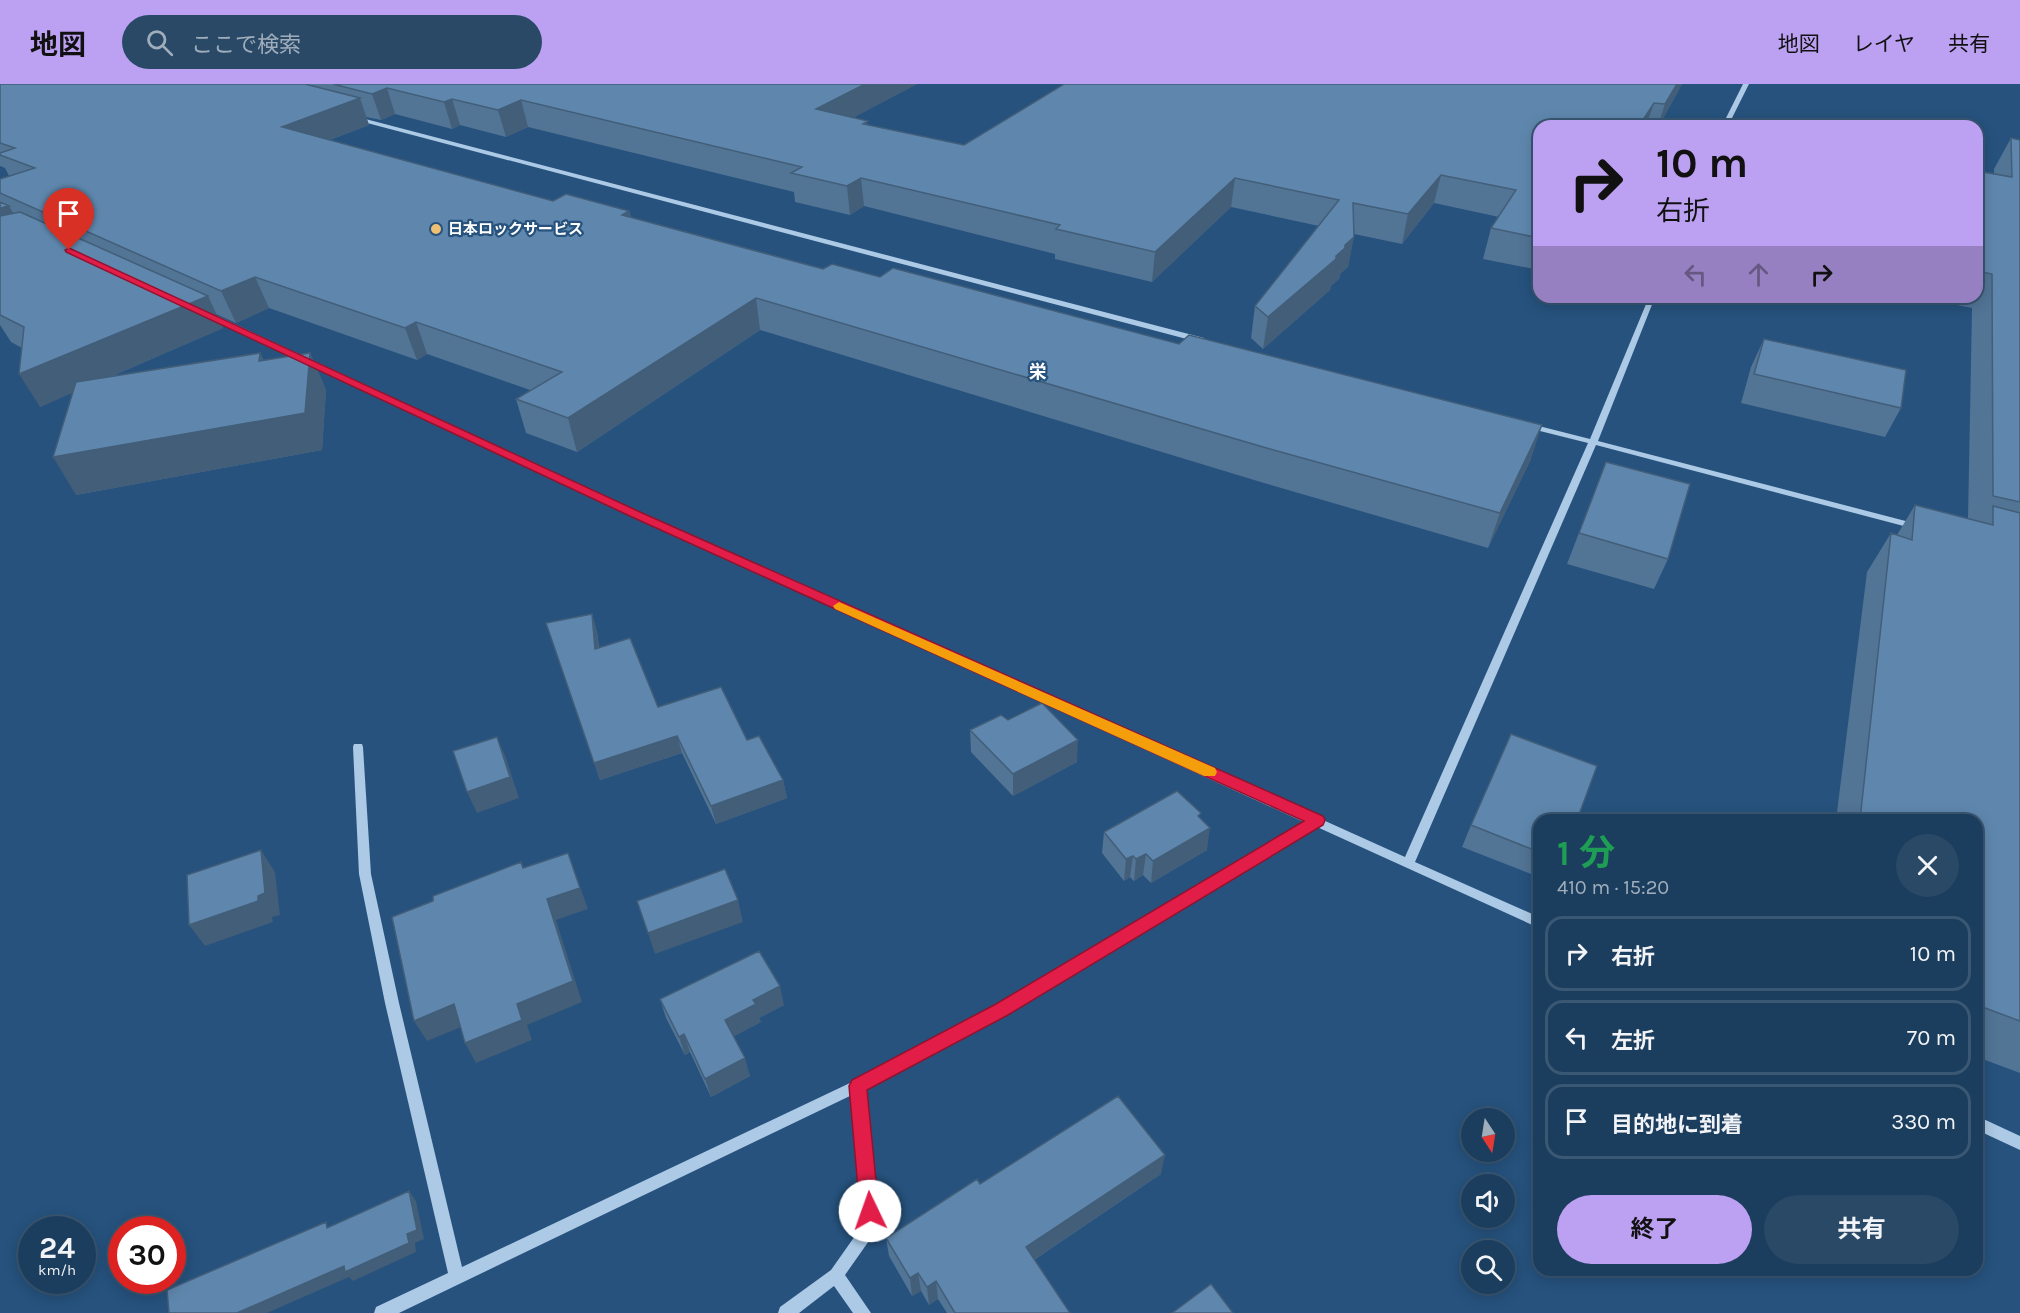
<!DOCTYPE html>
<html lang="ja">
<head>
<meta charset="utf-8">
<style>
	:root { --surface:#1c3e5e; --page:#294967; --text:#f1f3f6; --muted:#a0aebc; --line:#3a5773; --accent:#bca0f2 }
	body { margin:0; font-family:Karla,"Noto Sans JP",sans-serif; background:var(--page); color:var(--text); height:100vh; display:flex; flex-direction:column; font-size:22px; white-space:nowrap }
	* { box-sizing:border-box; margin:0 }
	p { font-size:20px; color:var(--muted) }
	.icon { flex:none; width:33px; height:33px; fill:none; stroke:currentColor; stroke-width:2; stroke-linecap:round; stroke-linejoin:round }
	.map { position:relative; flex:1; overflow:hidden }
	.panel { position:absolute; left:1533px; top:730px; width:450px; height:462px; display:flex; flex-direction:column; background:var(--surface); border-radius:18px; box-shadow:0 3px 15px #0003,0 0 0 2px var(--line) }
	.panel>* { flex:none }
	.top-card { position:absolute; left:1533px; top:36px; width:450px; height:183px; border-radius:18px; box-shadow:0 3px 15px #0003,0 0 0 2px var(--line); background:#bca0f2; color:#111; overflow:hidden }
	.needle { width:39px; rotate:168deg }
	.controls { position:absolute; left:1461px; top:1024px; display:grid; gap:12px }
	.controls a { display:grid; place-items:center; width:54px; height:54px; border-radius:50%; background:var(--surface); box-shadow:0 3px 15px #0003,0 0 0 2px var(--line); font-size:30px }
	.speed { position:absolute; left:18px; top:1132px; display:flex; gap:12px; font-size:30px; font-weight:700; text-align:center }
	.speed>* { display:grid; place-content:center; width:78px; height:78px; border-radius:50%; background:var(--surface); box-shadow:0 3px 15px #0003,0 0 0 2px var(--line); line-height:1 }
	.speed small { font-size:15px; font-weight:400 }
	.speed .limit { border:9px solid #d22; background:#fff; color:#111 }
	.pin { position:absolute; display:grid; place-items:center; width:51px; height:51px; color:#fff; margin:-62px -26px; border-radius:50% 50% 50% 0; rotate:-45deg; box-shadow:0 0 6px #0007 }
	.pin .icon { rotate:45deg }
	.me { position:absolute; width:66px; margin:-33px; rotate:357deg; stroke-linejoin:round; filter:drop-shadow(0 0 4px #0008) }
	.turn { display:flex; align-items:center; gap:21px; height:126px; padding:0 24px; font-size:27px }
	.turn .icon { width:78px; height:78px; stroke-width:2.5 }
	.turn b { display:block; font-size:42px; line-height:51px }
	.lanes { display:flex; align-items:center; height:57px; padding:0 24px; background:#0003; justify-content:center; gap:30px; direction:ltr }
	.lanes .off { opacity:.35 }
	.round { display:grid; place-items:center; flex:none; width:63px; height:63px; border-radius:32px; background:var(--page) }
	.headline { display:flex; align-items:center; justify-content:space-between; height:102px; padding:0 24px }
	h1 { font-size:36px; font-weight:700; line-height:45px; color:#1e9e55 }
	.button { display:flex; gap:12px; margin-top:auto; padding:12px 24px }
	.button a { flex:1; height:69px; border-radius:36px; background:var(--accent); color:#111; font-size:24px; font-weight:700; line-height:69px; text-align:center }
	.button a+a { background:var(--page); color:var(--text) }
	ul { padding:0; list-style:none }
	li { display:flex; align-items:center; gap:18px; height:75px; margin:0 12px 9px; padding:0 12px; border:3px solid var(--line); border-radius:18px }
	li div { flex:1 }
	li b { display:block; font-size:22px }
	li em { font-style:normal }
	header { display:flex; align-items:center; gap:36px; box-sizing:border-box; height:84px; padding:0 30px; background:var(--accent); color:#111 }
	header strong { font-size:28px }
	nav { display:flex; gap:33px; margin-inline-start:auto; font-size:21px }
	.search { width:420px; height:54px; background:var(--page); display:flex; align-items:center; gap:15px; box-sizing:border-box; padding:0 21px; border-radius:33px; color:var(--muted); font-size:22px }
	.map>svg:first-child { display:block }
</style>
</head>
<body>
<header>
<strong>地図</strong>
<div class="search"><svg class="icon" aria-label="search" viewBox="0 0 24 24"><circle cx="10" cy="10" r="6"/><path d="M15 15l6 6"/></svg>ここで検索</div>
<nav><a>地図</a><a>レイヤ</a><a>共有</a></nav>
</header>
<div class="map">
<svg width="2020" height="1229" viewBox="0 0 2020 1229">
	<rect width="100%" height="100%" fill="#26527d"/>
	<g fill="none" stroke-linecap="round" stroke-linejoin="round">
		<path fill="#acc9e5" fill-rule="evenodd" d="M 1743,0 L 1749,0 L 1728,42 L 1722,42 Z
			M 354,32 L 1204,254 L 1205,256 L 1198,258 L 352,35 Z
			M 1649,213 L 1655,213 L 1598,357 L 1921,441 L 1923,443 L 1921,445 L 1915,445 L 1596,361 L 1415,778 L 1539,833 L 1539,844 L 1317,743 L 1007,929 L 900,988 L 865,1005 L 875,1094 L 878,1144 L 845,1191 L 871,1229 L 853,1229 L 834,1202 L 799,1229 L 778,1229 L 780,1223 L 831,1186 L 862,1142 L 861,1094 L 852,1011 L 399,1229 L 374,1229 L 376,1223 L 448,1189 L 385,919 L 359,790 L 353,663 L 354,660 L 362,660 L 363,663 L 371,790 L 399,919 L 462,1183 L 890,980 L 997,921 L 1306,739 L 633,432 L 205,233 L 205,229 L 211,229 L 639,428 L 1316,733 L 1322,734 L 1323,736 L 1405,773 L 1588,359 L 1524,343 L 1523,341 L 1527,339 L 1590,355 Z
			M 1977,1032 L 2020,1052 L 2020,1066 L 1977,1046 Z"/>
	</g>
	<path fill="#527495" d="M 0,0 L 917,0 L 854,33 L 869,41 L 964,61 L 1064,0 L 1682,0 L 1659,42 L 1539,42 L 1539,186 L 1483,175 L 1491,144 L 1499,133 L 1434,119 L 1402,160 L 1354,150 L 1348,183 L 1340,190 L 1339,195 L 1331,202 L 1330,206 L 1263,265 L 1251,254 L 1255,222 L 1319,142 L 1231,123 L 1152,198 L 1055,175 L 1055,170 L 864,122 L 850,131 L 795,118 L 794,108 L 528,43 L 506,53 L 460,41 L 452,45 L 395,30 L 381,36 L 366,33 L 369,41 L 330,56 L 553,117 L 629,127 L 631,133 L 1531,375 L 1488,464 L 1264,399 L 760,246 L 577,368 L 526,349 L 516,315 L 530,306 L 427,270 L 417,276 L 269,224 L 236,239 L 216,230 L 223,244 L 110,293 L 260,269 L 264,277 L 310,269 L 326,306 L 322,366 L 76,411 L 73,308 L 40,323 L 22,264 L 11,258 L 0,241 L 0,95 L 9,92 L 5,84 L 0,82 Z
		M 2011,54 L 2020,56 L 2020,989 L 1977,973 L 1977,736 L 1836,736 L 1867,488 L 1891,449 L 1897,451 L 1915,421 L 1968,435 L 1972,224 L 1916,213 L 1977,213 L 1977,87 L 1994,90 L 1994,85 Z
		M 1764,255 L 1901,324 L 1885,353 L 1741,319 L 1751,283 Z
		M 1606,378 L 1668,475 L 1654,505 L 1567,480 Z
		M 592,530 L 597,548 L 599,563 L 658,623 L 747,656 L 783,696 L 787,714 L 716,740 L 682,669 L 600,696 L 546,539 Z
		M 1008,636 L 1077,678 L 1013,712 L 971,668 L 970,646 Z
		M 1200,735 L 1207,766 L 1151,799 L 1143,791 L 1134,797 L 1130,793 L 1124,797 L 1102,769 L 1104,748 Z
		M 1539,736 L 1539,793 L 1462,763 L 1471,741 Z
		M 660,915 L 784,921 L 759,934 L 761,938 L 734,952 L 750,992 L 711,1013 L 690,968 L 685,971 L 666,934 Z
		M 1161,1090 L 1034,1176 L 1070,1229 L 947,1229 L 938,1215 L 929,1221 L 921,1207 L 912,1212 L 889,1172 L 886,1154 L 980,1100 Z"/>
	<path fill="#425e79" d="M 865,0 L 917,0 L 819,52 L 816,25 Z
		M 1677,0 L 1682,0 L 1659,42 L 1658,42 L 1665,20 Z
		M 387,4 L 395,30 L 381,36 L 372,10 Z
		M 360,14 L 369,41 L 293,70 L 282,43 Z
		M 452,15 L 460,41 L 452,45 L 444,18 Z
		M 521,16 L 528,43 L 506,53 L 498,26 Z
		M 1654,19 L 1646,42 L 1639,42 Z
		M 1441,91 L 1434,119 L 1402,160 L 1408,130 Z
		M 861,94 L 864,122 L 850,131 L 847,102 Z
		M 1235,94 L 1231,123 L 1152,198 L 1155,168 Z
		M 9,122 L 26,151 L 0,159 L 0,124 Z
		M 629,127 L 636,157 L 622,131 Z
		M 1354,153 L 1348,183 L 1340,190 L 1339,195 L 1331,202 L 1330,206 L 1263,265 L 1268,233 L 1336,172 L 1345,161 Z
		M 255,193 L 269,224 L 236,239 L 221,207 Z
		M 208,212 L 223,244 L 40,323 L 19,290 Z
		M 756,214 L 760,246 L 577,368 L 568,334 Z
		M 416,238 L 427,270 L 417,276 L 405,244 Z
		M 260,269 L 277,305 L 259,277 Z
		M 310,269 L 326,306 L 322,366 L 76,411 L 53,373 Z
		M 1542,341 L 1531,375 L 1488,464 L 1500,429 Z
		M 592,530 L 597,548 L 600,582 L 595,565 Z
		M 677,652 L 682,669 L 600,696 L 594,679 Z
		M 497,653 L 506,674 L 519,714 L 477,729 L 467,708 Z
		M 1078,656 L 1077,678 L 1013,712 L 1013,690 Z
		M 783,696 L 787,714 L 716,740 L 711,722 Z
		M 1210,744 L 1207,766 L 1151,799 L 1153,777 Z
		M 261,766 L 275,788 L 280,831 L 272,833 L 273,838 L 205,862 L 189,841 Z
		M 568,769 L 588,825 L 556,836 L 582,918 L 527,941 L 532,956 L 476,979 L 465,959 L 517,920 L 547,815 Z
		M 1146,770 L 1143,791 L 1134,797 L 1136,775 Z
		M 1133,772 L 1130,793 L 1124,797 L 1126,775 Z
		M 738,816 L 743,838 L 655,870 L 648,849 Z
		M 780,902 L 784,921 L 759,934 L 761,938 L 731,954 L 725,936 L 753,916 Z
		M 454,920 L 466,941 L 427,957 L 414,937 Z
		M 684,950 L 690,968 L 685,971 L 679,953 Z
		M 745,974 L 750,992 L 711,1013 L 705,995 Z
		M 1165,1071 L 1161,1090 L 1026,1181 L 1026,1163 Z
		M 409,1107 L 416,1117 L 424,1155 L 415,1159 L 416,1168 L 353,1197 L 349,1193 L 267,1229 L 237,1229 L 407,1150 Z
		M 918,1189 L 921,1207 L 912,1212 L 910,1194 Z
		M 936,1197 L 938,1215 L 929,1221 L 927,1203 Z"/>
	<path fill="#5f87ad" stroke="#425e79" stroke-width="1.5" d="M 0,0 L 305,0 L 360,14 L 282,43 L 553,117 L 566,110 L 629,127 L 622,131 L 823,185 L 832,180 L 880,193 L 893,184 L 1179,260 L 1189,251 L 1542,341 L 1500,429 L 1270,365 L 756,214 L 568,334 L 516,315 L 562,288 L 416,238 L 405,244 L 255,193 L 221,207 L 0,109 L 0,95 L 35,84 L 0,71 L 0,69 L 15,64 L 0,59 Z
		M 333,0 L 865,0 L 816,25 L 868,37 L 863,40 L 964,61 L 1064,0 L 1677,0 L 1665,20 L 1654,19 L 1639,42 L 1539,42 L 1539,154 L 1491,144 L 1516,106 L 1441,91 L 1408,130 L 1353,119 L 1354,153 L 1345,161 L 1345,164 L 1336,172 L 1336,175 L 1268,233 L 1255,222 L 1339,116 L 1235,94 L 1155,168 L 1056,145 L 1060,141 L 861,94 L 847,102 L 791,89 L 802,83 L 521,16 L 498,26 L 452,15 L 444,18 L 387,4 L 372,10 Z
		M 2011,54 L 2020,56 L 2020,418 L 1993,412 L 1992,190 L 1977,187 L 1977,87 L 2012,93 Z
		M 0,118 L 9,122 L 0,124 Z
		M 20,128 L 208,212 L 19,290 L 24,243 L 0,231 L 0,132 Z
		M 1764,255 L 1906,286 L 1901,324 L 1754,290 Z
		M 260,269 L 259,277 L 310,269 L 305,329 L 53,373 L 76,298 Z
		M 1606,378 L 1690,400 L 1668,475 L 1579,449 Z
		M 1915,421 L 1993,441 L 1993,422 L 2020,429 L 2020,937 L 1977,921 L 1977,736 L 1860,736 L 1891,449 L 1912,456 Z
		M 592,530 L 595,565 L 630,554 L 658,623 L 721,603 L 747,656 L 759,652 L 783,696 L 711,722 L 677,652 L 594,679 L 546,539 Z
		M 1042,619 L 1078,656 L 1013,690 L 970,646 L 1001,631 L 1008,636 Z
		M 1511,650 L 1597,682 L 1577,736 L 1539,736 L 1539,768 L 1471,741 Z
		M 497,653 L 510,693 L 467,708 L 453,667 Z
		M 1177,707 L 1201,729 L 1198,732 L 1210,744 L 1153,777 L 1146,770 L 1136,775 L 1133,772 L 1126,775 L 1104,748 Z
		M 261,766 L 265,809 L 258,812 L 258,817 L 189,841 L 187,791 Z
		M 568,769 L 580,804 L 547,815 L 573,897 L 517,920 L 522,936 L 465,959 L 454,920 L 414,937 L 392,833 L 433,817 L 433,812 L 521,778 L 523,784 Z
		M 725,785 L 738,816 L 648,849 L 637,817 Z
		M 759,867 L 780,902 L 753,916 L 756,920 L 725,936 L 745,974 L 705,995 L 684,950 L 679,953 L 660,915 Z
		M 1118,1012 L 1165,1071 L 1026,1163 L 1070,1229 L 955,1229 L 936,1197 L 927,1203 L 918,1189 L 910,1194 L 886,1154 L 977,1095 L 980,1100 Z
		M 409,1107 L 417,1146 L 407,1150 L 409,1159 L 345,1188 L 344,1182 L 237,1229 L 169,1229 L 167,1206 L 326,1138 L 327,1144 Z
		M 1211,1200 L 1233,1229 L 1172,1229 Z"/>
	<path fill="#e11d48" stroke="#92132f" stroke-width="1.5" d="M 69,164 L 640,428 L 1323,732 L 1325,736 L 1323,741 L 1008,931 L 867,1006 L 879,1127 L 876,1134 L 870,1137 L 863,1134 L 860,1127 L 849,1002 L 852,996 L 996,920 L 1304,737 L 632,433 L 66,168 L 65,166 Z"/>
	<path fill="#f59e0b" d="M 839,518 L 1215,684 L 1217,688 L 1215,692 L 1204,692 L 835,525 L 833,522 Z"/>
	<circle fill="#edc171" stroke="#26527d" stroke-width="2" cx="436" cy="145" r="6"/>
	<g text-anchor="middle" dominant-baseline="central" stroke-width="4.5" stroke-linejoin="round" paint-order="stroke">
		<g font-size="15" font-weight="bold" fill="#fff" stroke="#26527d" text-anchor="start">
			<text x="448" y="145">日本ロックサービス</text>
		</g>
		<g font-size="18" font-weight="bold" fill="#fff" stroke="#26527d">
			<text x="1038" y="288">栄</text>
		</g>
	</g>
</svg>
<div class="controls">
<a><svg class="needle" viewBox="-14 -14 28 28"><path d="M0-13l5 13h-10z" fill="#e53935"/><path d="M0 13l5-13h-10z" fill="#a0aebc"/></svg></a>
<a><svg class="icon" aria-label="sound" viewBox="0 0 24 24"><path d="M4 9h4l5-4v14l-5-4H4zM17 9q2 3 0 6"/></svg></a>
<a><svg class="icon" aria-label="search" viewBox="0 0 24 24"><circle cx="10" cy="10" r="6"/><path d="M15 15l6 6"/></svg></a>
</div>
<div class="speed"><div>24<small>km/h</small></div><div class="limit">30</div></div>
<div class="pin" style="left:69px;top:166px;background:#d93025"><svg class="icon" aria-label="arrive" viewBox="0 0 24 24"><path d="M6 21V4h12l-3 4 3 4H6"/></svg></div>
<svg class="me" style="left:870px;top:1127px" viewBox="-20 -20 40 40"><circle r="19" fill="#fff"/><path d="M0-13L10 11 0 6-10 11z" fill="#e11d48"/></svg>
<div class="top-card">
<div class="turn"><svg class="icon" aria-label="right" viewBox="0 0 24 24"><path d="M7 20v-9h11M14 6l5 5-5 5"/></svg><div><b>10 m</b>右折</div></div>
<div class="lanes"><svg class="icon off" aria-label="left" viewBox="0 0 24 24"><path d="M17 20v-9H6M10 6l-5 5 5 5"/></svg><svg class="icon off" aria-label="ahead" viewBox="0 0 24 24"><path d="M12 20V5M6 11l6-6 6 6"/></svg><svg class="icon" aria-label="right" viewBox="0 0 24 24"><path d="M7 20v-9h11M14 6l5 5-5 5"/></svg></div>
</div>
<section class="panel">
<div class="headline"><div><h1>1 分</h1><p>410 m · 15:20</p></div><a class="round"><svg class="icon" aria-label="close" viewBox="0 0 24 24"><path d="M6 6l12 12M18 6L6 18"/></svg></a></div>
<ul>
<li><svg class="icon" aria-label="right" viewBox="0 0 24 24"><path d="M7 20v-9h11M14 6l5 5-5 5"/></svg><div><b>右折</b></div><em>10 m</em></li>
<li><svg class="icon" aria-label="left" viewBox="0 0 24 24"><path d="M17 20v-9H6M10 6l-5 5 5 5"/></svg><div><b>左折</b></div><em>70 m</em></li>
<li><svg class="icon" aria-label="arrive" viewBox="0 0 24 24"><path d="M6 21V4h12l-3 4 3 4H6"/></svg><div><b>目的地に到着</b></div><em>330 m</em></li>
</ul>
<div class="button"><a>終了</a><a>共有</a></div>
</section>
</div>
</body>
</html>
